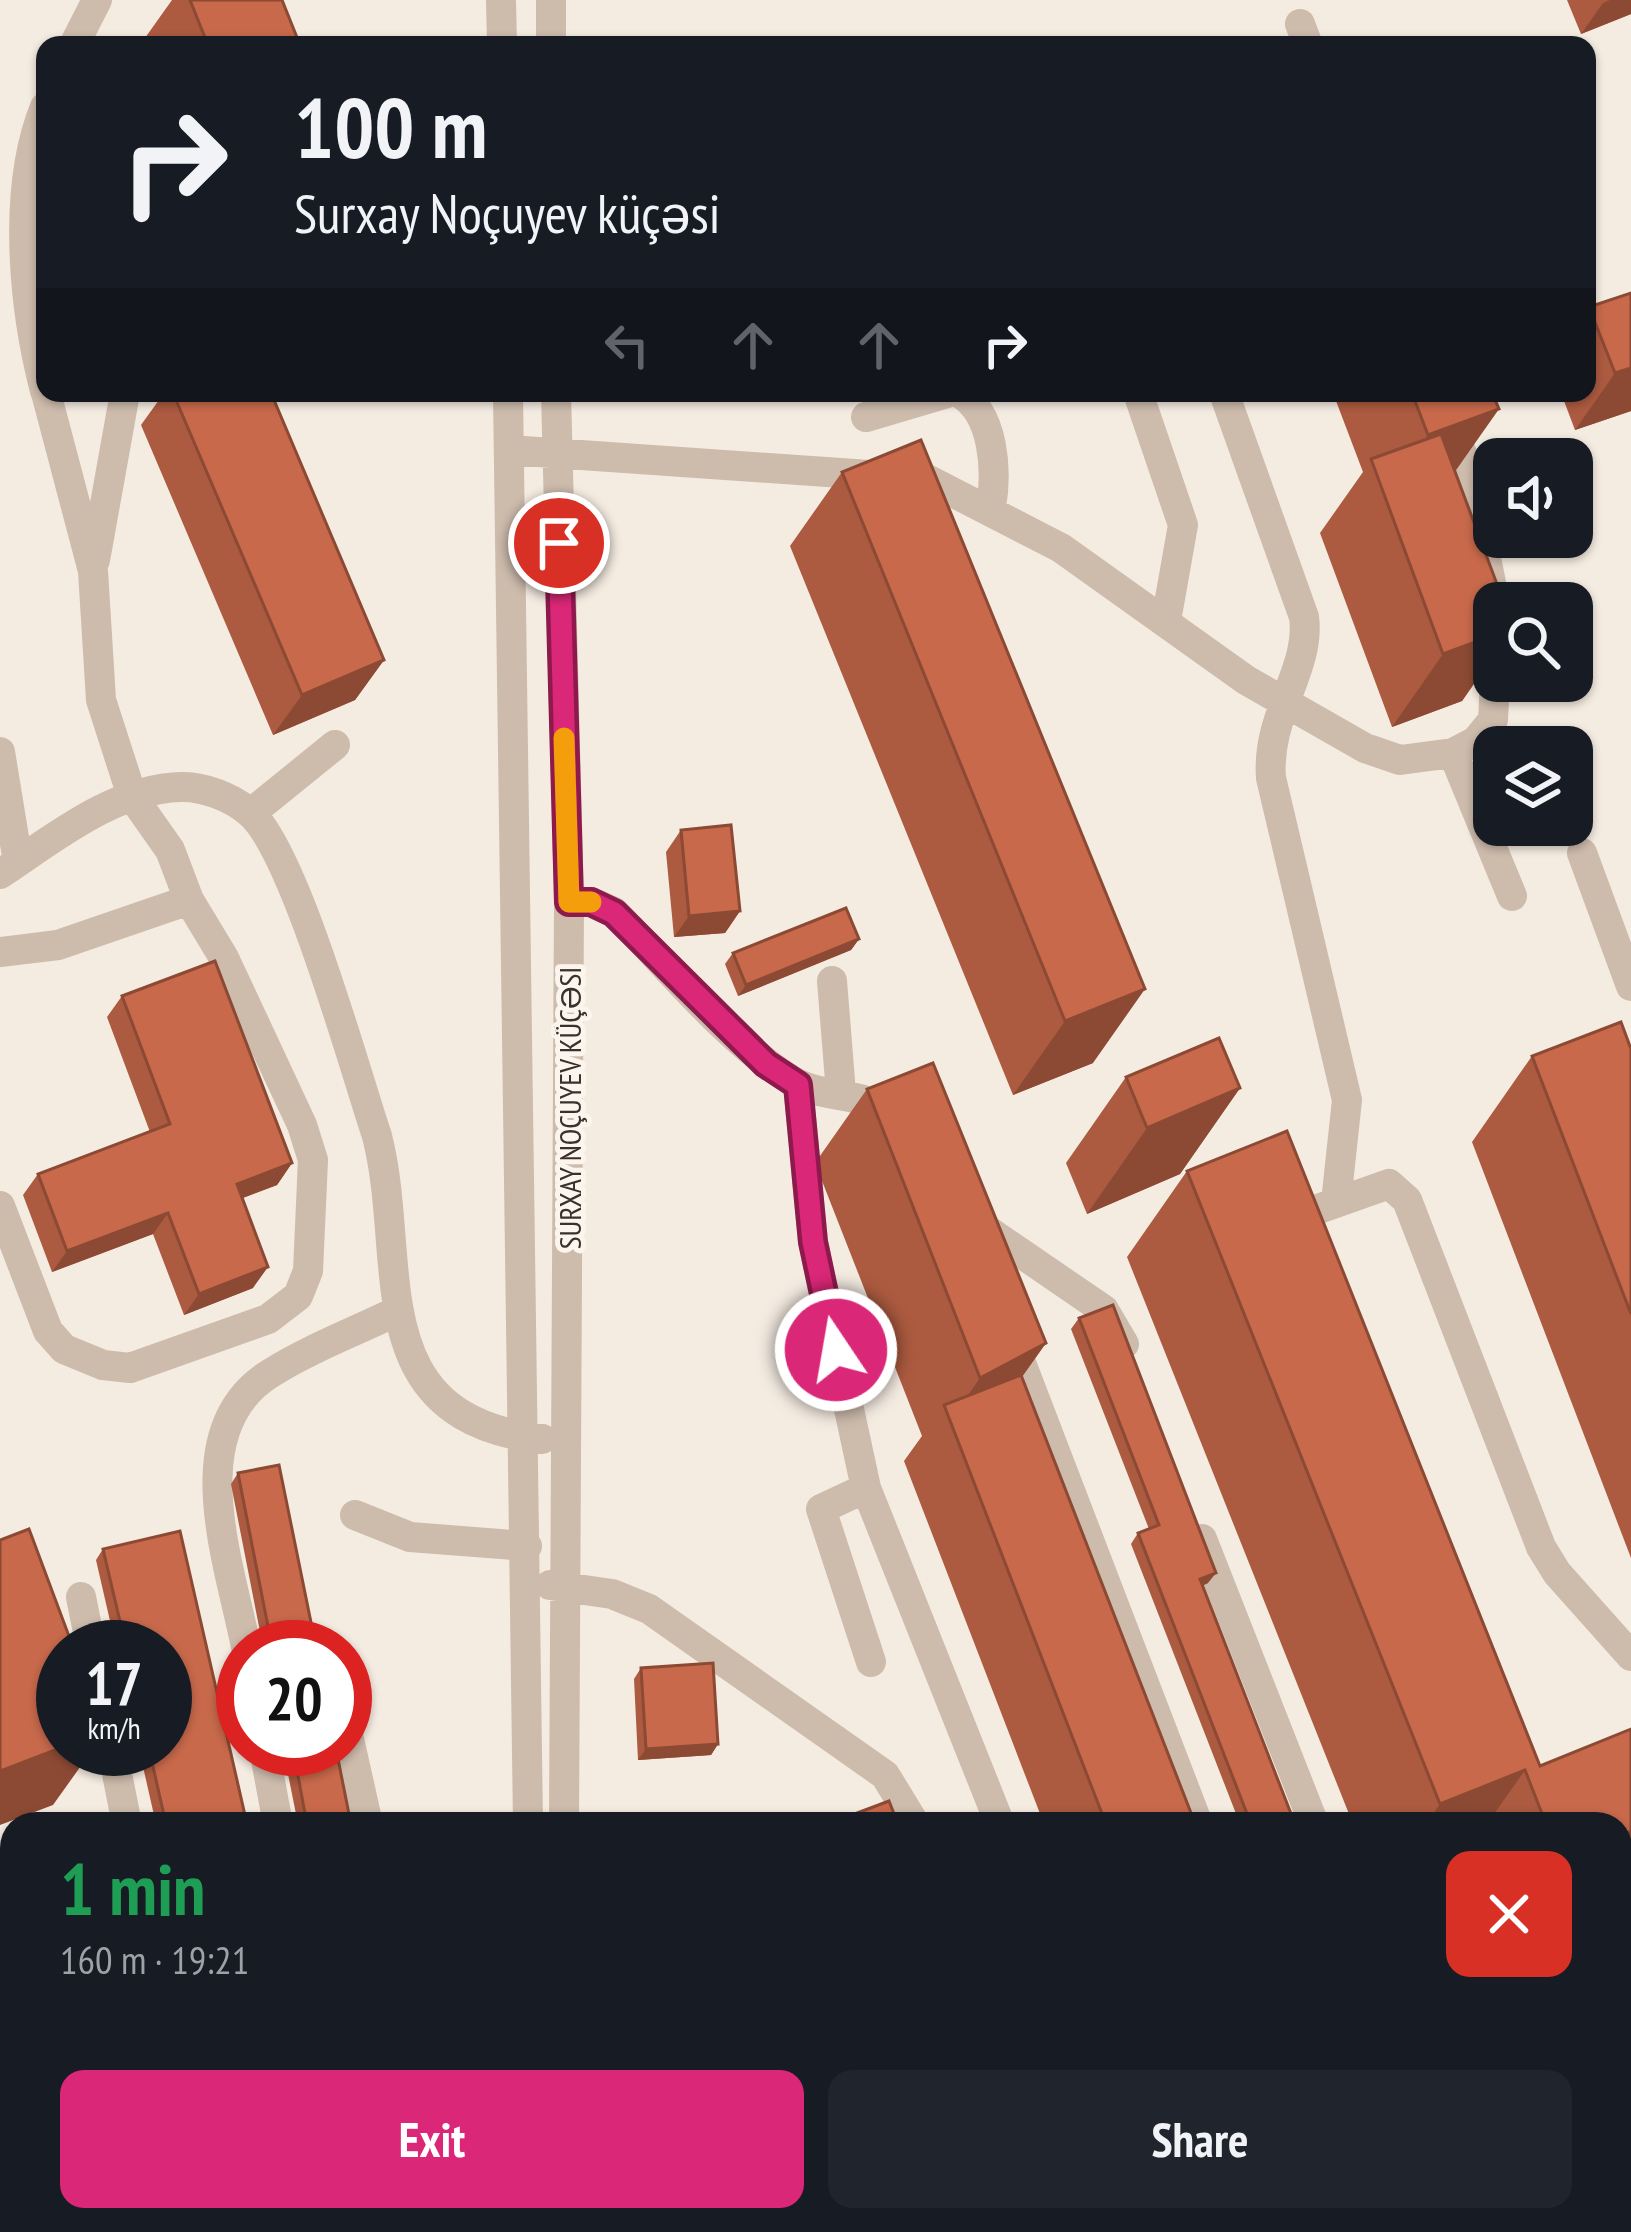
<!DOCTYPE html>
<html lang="en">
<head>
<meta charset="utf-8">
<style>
	:root { --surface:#171b24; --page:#20242c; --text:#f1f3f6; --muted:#9ea1a6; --accent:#db2777 }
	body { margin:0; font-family:"PT Sans Narrow",sans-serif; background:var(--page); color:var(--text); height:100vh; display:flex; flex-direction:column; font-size:45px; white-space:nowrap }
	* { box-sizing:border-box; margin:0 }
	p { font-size:39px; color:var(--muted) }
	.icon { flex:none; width:66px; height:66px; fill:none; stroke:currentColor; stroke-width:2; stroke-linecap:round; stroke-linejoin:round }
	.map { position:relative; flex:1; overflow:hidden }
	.side { position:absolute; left:0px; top:1812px; width:1632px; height:420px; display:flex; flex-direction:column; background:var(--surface); border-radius:36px 36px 0 0; box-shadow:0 3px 9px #0004 }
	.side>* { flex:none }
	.banner { position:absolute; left:36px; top:36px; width:1560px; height:366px; border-radius:24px; box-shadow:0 3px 9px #0004; background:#171b24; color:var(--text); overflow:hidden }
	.tools { position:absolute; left:1473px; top:438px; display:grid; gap:24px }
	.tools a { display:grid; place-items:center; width:120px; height:120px; border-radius:24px; background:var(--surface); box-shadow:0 3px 9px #0004; font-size:60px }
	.speed { position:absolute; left:36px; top:1620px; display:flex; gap:24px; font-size:60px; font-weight:700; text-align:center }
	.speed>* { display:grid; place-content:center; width:156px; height:156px; border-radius:50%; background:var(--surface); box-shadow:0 3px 9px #0004; line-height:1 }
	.speed small { font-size:30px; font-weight:400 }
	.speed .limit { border:18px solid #d22; background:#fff; color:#111 }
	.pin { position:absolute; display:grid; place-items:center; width:102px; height:102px; color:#fff; margin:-51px; border:6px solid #fff; border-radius:50%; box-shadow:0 3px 12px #0007 }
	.me { position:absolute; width:132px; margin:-66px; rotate:348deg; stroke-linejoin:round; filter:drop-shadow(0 0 9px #0008) }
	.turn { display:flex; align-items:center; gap:42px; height:252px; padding:0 60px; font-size:54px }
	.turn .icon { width:156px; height:156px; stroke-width:2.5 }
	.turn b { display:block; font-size:84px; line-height:102px }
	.lanes { display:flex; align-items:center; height:114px; padding:0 60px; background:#0003; justify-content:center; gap:60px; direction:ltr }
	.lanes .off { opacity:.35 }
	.round { display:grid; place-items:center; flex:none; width:126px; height:126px; border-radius:24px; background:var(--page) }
	.overview { display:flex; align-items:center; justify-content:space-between; height:204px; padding:0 60px }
	h1 { font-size:72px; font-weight:700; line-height:90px; color:#1e9e55 }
	.action { display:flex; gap:24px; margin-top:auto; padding:24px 60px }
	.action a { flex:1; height:138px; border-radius:24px; background:var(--accent); color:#fff; font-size:48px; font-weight:700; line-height:138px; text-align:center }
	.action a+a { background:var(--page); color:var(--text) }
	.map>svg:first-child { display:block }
</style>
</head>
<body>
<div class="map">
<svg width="1631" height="2232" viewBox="0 0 1631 2232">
	<rect width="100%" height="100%" fill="#f4ebe1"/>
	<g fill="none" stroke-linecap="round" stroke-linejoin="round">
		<path stroke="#cdbbac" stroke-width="30" d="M 501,0 L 502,45
			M 551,0 L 551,45
			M 1300,24 L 1308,45
			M 74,45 L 97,0
			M 45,107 C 12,188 23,306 45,391
			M 508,393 L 528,1824
			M 556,393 L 569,901 L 564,1824
			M 959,393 C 995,413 997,472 991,507
			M 1138,393 L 1183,525 L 1166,621
			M 1224,393 L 1304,617 C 1311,670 1266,714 1271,778 L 1347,1100 L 1336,1202
			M 1439,393 L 1469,472 L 1495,603
			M 866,417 L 947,393
			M 509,450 L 927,479 L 1061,548 L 1246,680 L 1365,748 L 1400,760 L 1453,753 L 1476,741 L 1493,720 L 1495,681
			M 95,560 L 125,393
			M 0,752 L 18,862
			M 1453,753 L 1512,896
			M 251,813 L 335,745
			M 1582,853 L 1631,986
			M 0,874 C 53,839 114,789 180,787 C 203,786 231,797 249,812 C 294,848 355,1071 377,1136 C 409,1261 357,1418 542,1439
			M 569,901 L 591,902 L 614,912 C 670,968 724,1038 791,1080 C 823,1100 864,1090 895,1116
			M 0,952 L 58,945 L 189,900
			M 832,981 L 841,1093
			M 798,1085 L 813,1242 L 866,1488 L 1000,1824
			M 0,1206 L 48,1331 L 64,1349 L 103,1365 L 130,1368 L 268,1319 L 298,1296 L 308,1271 L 313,1160 L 302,1125 L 224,958 L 189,900 L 170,850 L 132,796 L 101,700 L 93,571 L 46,393
			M 974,1221 L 1104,1310 L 1124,1344
			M 1287,1226 L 1293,1218 L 1389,1184 L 1407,1200 L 1541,1547 L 1557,1573 L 1631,1656
			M 1011,1337 L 1198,1824
			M 866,1488 L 821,1509 L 871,1662
			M 355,1515 L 410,1537 L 527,1546
			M 1202,1539 L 1314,1824
			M 550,1585 L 612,1594 L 649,1609 L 885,1775 L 915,1824
			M 81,1597 L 91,1647
			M 246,1647 C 230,1564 179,1429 271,1373 C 309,1349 354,1332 395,1312
			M 345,1721 L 368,1824
			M 112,1749 L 127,1824
			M 264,1749 L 278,1824
			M 1,1987 L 12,2015
			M 1620,2069 L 1631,2076
			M 154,2220 L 155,2232
			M 590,2220 L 590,2232
			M 467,2232 L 470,2220
			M 504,2232 L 506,2220"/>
		<path stroke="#7d675c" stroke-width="30" d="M 0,2195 L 14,2232"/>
	</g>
	<path fill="#ac5a40" d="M 172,0 L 282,0 L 300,45 L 140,45 Z
		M 1567,0 L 1631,0 L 1631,14 L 1581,34 Z
		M 1589,307 L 1631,411 L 1575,430 L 1561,393 L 1587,393 L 1587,310 Z
		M 164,393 L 271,393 L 384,660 L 355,700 L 273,735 L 141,425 Z
		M 1333,393 L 1492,393 L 1455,471 L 1494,603 L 1494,655 L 1462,701 L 1392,727 L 1320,533 L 1363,472 Z
		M 842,472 L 1093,1063 L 1013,1095 L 790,546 Z
		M 681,830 L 740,911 L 725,933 L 674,937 L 666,852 Z
		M 859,939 L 851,950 L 738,996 L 725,964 L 733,953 Z
		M 122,996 L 292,1163 L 277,1185 L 242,1198 L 253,1288 L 184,1315 L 153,1234 L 52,1272 L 23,1195 L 38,1174 L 150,1132 L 107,1017 Z
		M 1631,1049 L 1631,1558 L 1472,1142 L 1532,1056 Z
		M 1126,1077 L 1240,1088 L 1180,1174 L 1087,1214 L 1066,1163 Z
		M 867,1089 L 1046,1343 L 1022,1377 L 1183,1824 L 1044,1824 L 904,1461 L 922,1436 L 815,1163 Z
		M 1187,1171 L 1540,1766 L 1631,1729 L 1631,1893 L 1620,1898 L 1620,1824 L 1353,1824 L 1127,1257 Z
		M 1079,1318 L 1208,1583 L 1202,1586 L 1295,1824 L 1240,1824 L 1131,1544 L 1138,1533 L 1149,1529 L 1071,1329 Z
		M 238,1473 L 316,1647 L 263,1647 L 231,1484 Z
		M 180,1531 L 247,1824 L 156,1824 L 139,1749 L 165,1749 L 165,1647 L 116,1647 L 96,1560 L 103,1549 Z
		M 641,1668 L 718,1744 L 711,1755 L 638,1760 L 634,1679 Z
		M 283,1749 L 336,1749 L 351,1824 L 298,1824 Z
		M 202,2220 L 322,2220 L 326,2232 L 205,2232 Z
		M 1398,2220 L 1512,2220 L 1516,2232 L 1403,2232 Z"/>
	<path fill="#8c4a34" d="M 1610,0 L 1631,0 L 1631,14 L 1581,34 L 1603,3 Z
		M 1631,368 L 1631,411 L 1575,430 L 1615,373 Z
		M 1499,409 L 1447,483 L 1385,497 L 1428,435 Z
		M 1494,635 L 1494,655 L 1462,701 L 1392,727 L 1443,654 Z
		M 384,660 L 355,700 L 273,735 L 302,695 Z
		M 740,911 L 725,933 L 674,937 L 689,916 Z
		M 859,939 L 851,950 L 738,996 L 746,985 Z
		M 1145,989 L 1093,1063 L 1013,1095 L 1065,1021 Z
		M 1240,1088 L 1180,1174 L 1087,1214 L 1147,1128 Z
		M 292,1163 L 277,1185 L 222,1206 L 237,1184 Z
		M 168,1213 L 153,1234 L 52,1272 L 67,1251 Z
		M 268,1267 L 253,1288 L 184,1315 L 199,1294 Z
		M 1046,1343 L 994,1416 L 950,1421 L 980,1378 Z
		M 1216,1573 L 1208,1583 L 1192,1590 L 1200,1579 Z
		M 718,1744 L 711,1755 L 638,1760 L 646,1749 Z
		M 63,1747 L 63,1749 L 93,1749 L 53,1805 L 0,1825 L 0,1771 Z
		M 1525,1770 L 1487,1824 L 1426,1824 L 1440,1804 Z
		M 1191,1813 L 1183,1824 L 1163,1824 Z
		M 1631,1831 L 1631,1893 L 1620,1898 L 1620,1836 Z"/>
	<path fill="#c8694b" stroke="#8c4a34" stroke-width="3" d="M 190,0 L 282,0 L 300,45 L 208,45 Z
		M 1631,293 L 1631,368 L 1615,373 L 1589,307 Z
		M 173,393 L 271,393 L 384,660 L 302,695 Z
		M 1412,393 L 1492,393 L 1499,409 L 1428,435 Z
		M 1441,434 L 1504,603 L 1494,603 L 1494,635 L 1443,654 L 1371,459 Z
		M 921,440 L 1145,989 L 1065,1021 L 842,472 Z
		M 731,825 L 740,911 L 689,916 L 681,830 Z
		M 846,908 L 859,939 L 746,985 L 733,953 Z
		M 215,961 L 292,1163 L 237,1184 L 268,1267 L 199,1294 L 168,1213 L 67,1251 L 38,1174 L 170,1124 L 122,996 Z
		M 1621,1022 L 1631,1049 L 1631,1314 L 1532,1056 Z
		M 1219,1038 L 1240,1088 L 1147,1128 L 1126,1077 Z
		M 933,1063 L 1046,1343 L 980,1378 L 867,1089 Z
		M 1287,1131 L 1540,1766 L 1631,1729 L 1631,1831 L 1620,1836 L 1620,1824 L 1546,1824 L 1525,1770 L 1440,1804 L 1187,1171 Z
		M 1113,1305 L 1216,1573 L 1200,1579 L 1295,1824 L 1251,1824 L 1138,1533 L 1159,1525 L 1079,1318 Z
		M 1021,1375 L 1191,1813 L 1163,1824 L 1106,1824 L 944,1405 Z
		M 279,1465 L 316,1647 L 272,1647 L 238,1473 Z
		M 29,1529 L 73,1647 L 63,1647 L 63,1747 L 0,1771 L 0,1540 Z
		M 180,1531 L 247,1824 L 166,1824 L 149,1749 L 165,1749 L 165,1647 L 126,1647 L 103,1549 Z
		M 713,1663 L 718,1744 L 646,1749 L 641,1668 Z
		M 293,1749 L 336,1749 L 351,1824 L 307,1824 Z
		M 889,1801 L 898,1824 L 828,1824 Z
		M 233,2220 L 322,2220 L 326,2232 L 236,2232 Z
		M 1433,2220 L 1512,2220 L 1516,2232 L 1437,2232 Z"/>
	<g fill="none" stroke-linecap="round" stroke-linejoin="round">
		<g stroke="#8e194d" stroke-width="30">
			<path id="route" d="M 559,543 L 569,902 L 591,902 L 614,913 L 766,1064 L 798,1085 L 813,1242 L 836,1350"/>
		</g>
		<use href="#route" stroke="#db2777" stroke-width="21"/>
		<path stroke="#f59e0b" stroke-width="21" d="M 564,738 L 569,902 L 591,902"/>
	</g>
	<g text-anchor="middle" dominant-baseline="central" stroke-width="10" stroke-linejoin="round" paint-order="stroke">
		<g font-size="30" fill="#3b302b" stroke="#fbf5ee">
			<text transform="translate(569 1108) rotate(-90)">SURXAY NOÇUYEV KÜÇƏSI</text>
		</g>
	</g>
</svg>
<div class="tools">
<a><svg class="icon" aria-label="sound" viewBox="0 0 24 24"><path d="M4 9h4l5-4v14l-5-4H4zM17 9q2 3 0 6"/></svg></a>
<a><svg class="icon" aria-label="search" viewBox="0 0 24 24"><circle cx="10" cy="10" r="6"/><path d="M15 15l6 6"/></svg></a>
<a><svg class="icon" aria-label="layers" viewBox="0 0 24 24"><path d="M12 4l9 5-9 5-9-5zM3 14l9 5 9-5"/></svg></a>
</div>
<div class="speed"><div>17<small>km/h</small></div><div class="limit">20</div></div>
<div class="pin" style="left:559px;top:543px;background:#d93025"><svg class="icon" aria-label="arrive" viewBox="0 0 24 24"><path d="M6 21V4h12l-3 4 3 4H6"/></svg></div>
<svg class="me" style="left:836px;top:1350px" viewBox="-20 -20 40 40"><circle r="17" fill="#db2777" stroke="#fff" stroke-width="3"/><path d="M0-11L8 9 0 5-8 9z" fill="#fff"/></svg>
<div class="banner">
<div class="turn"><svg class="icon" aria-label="right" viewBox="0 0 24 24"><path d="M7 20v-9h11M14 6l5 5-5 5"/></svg><div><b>100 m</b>Surxay Noçuyev küçəsi</div></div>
<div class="lanes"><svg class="icon off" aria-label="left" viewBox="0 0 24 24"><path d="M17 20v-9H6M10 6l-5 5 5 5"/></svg><svg class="icon off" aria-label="ahead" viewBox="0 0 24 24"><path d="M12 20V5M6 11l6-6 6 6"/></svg><svg class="icon off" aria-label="ahead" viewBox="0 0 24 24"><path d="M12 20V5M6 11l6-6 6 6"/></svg><svg class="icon" aria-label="right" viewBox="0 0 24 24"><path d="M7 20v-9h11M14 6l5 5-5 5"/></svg></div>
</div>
<section class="side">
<div class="overview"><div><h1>1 min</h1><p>160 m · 19:21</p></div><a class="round" style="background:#d93025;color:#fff"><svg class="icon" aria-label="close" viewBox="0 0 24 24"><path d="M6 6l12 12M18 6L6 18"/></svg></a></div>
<div class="action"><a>Exit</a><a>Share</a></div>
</section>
</div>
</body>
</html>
